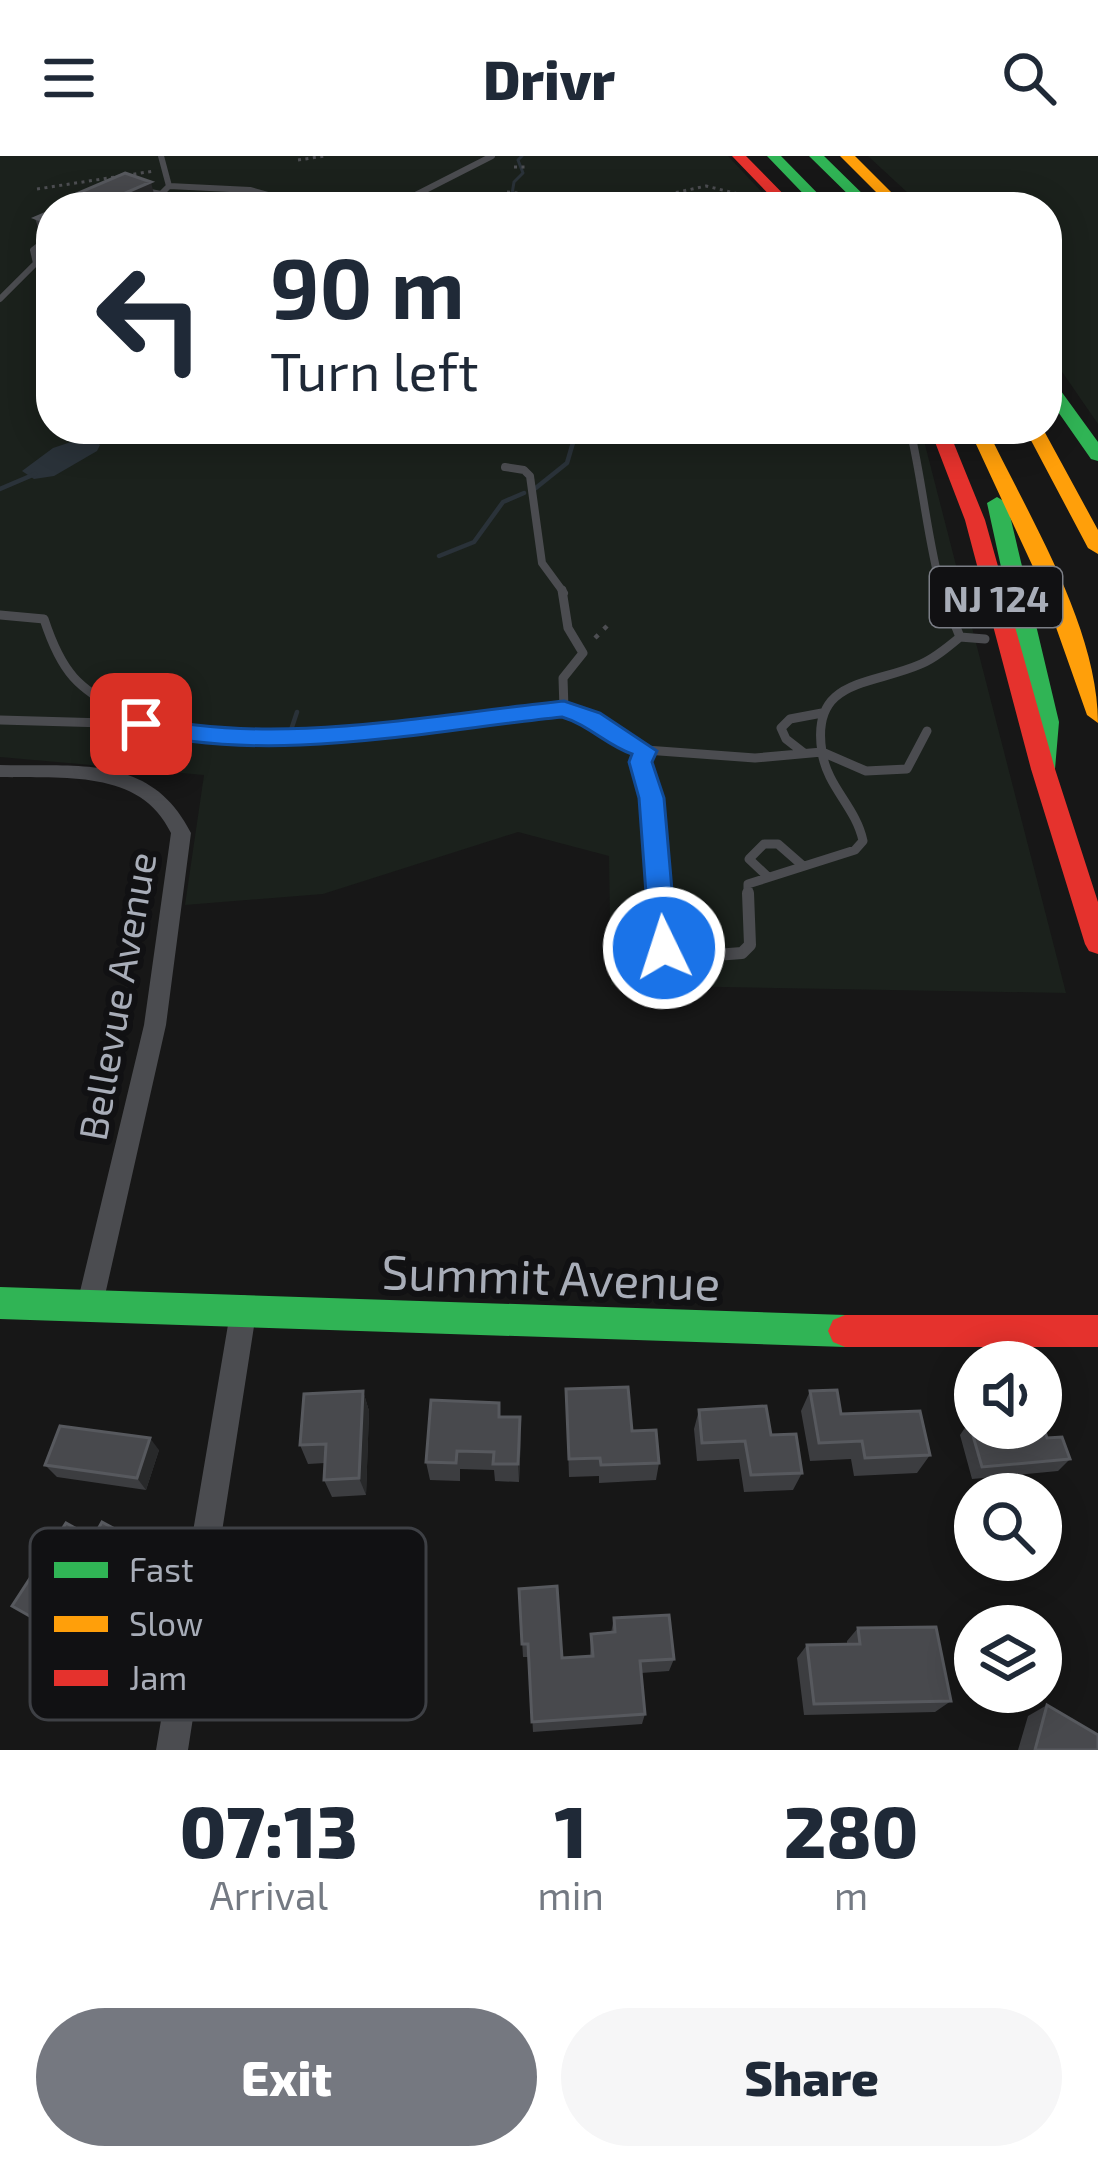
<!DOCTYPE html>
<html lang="en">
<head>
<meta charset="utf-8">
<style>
	:root { --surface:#fff; --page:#f6f6f7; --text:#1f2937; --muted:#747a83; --accent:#757880 }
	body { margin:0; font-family:"Exo 2",sans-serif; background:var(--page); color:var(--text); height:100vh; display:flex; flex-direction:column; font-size:45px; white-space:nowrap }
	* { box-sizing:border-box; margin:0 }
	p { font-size:39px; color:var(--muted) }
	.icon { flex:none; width:66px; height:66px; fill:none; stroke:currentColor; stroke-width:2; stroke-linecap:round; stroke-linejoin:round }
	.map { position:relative; height:1594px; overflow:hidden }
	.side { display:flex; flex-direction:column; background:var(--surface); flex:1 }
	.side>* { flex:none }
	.guide { position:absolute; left:36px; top:36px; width:1026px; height:252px; border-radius:48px; box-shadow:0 6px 30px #0003; background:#fff; color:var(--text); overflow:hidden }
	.controls { position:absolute; left:954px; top:1185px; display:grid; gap:24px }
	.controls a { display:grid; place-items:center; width:108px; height:108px; border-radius:50%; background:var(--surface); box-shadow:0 6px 30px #0003; font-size:60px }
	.pin { position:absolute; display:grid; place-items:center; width:102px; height:102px; color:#fff; margin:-51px; border-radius:24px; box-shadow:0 6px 18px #0006 }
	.me { position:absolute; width:132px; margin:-66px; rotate:356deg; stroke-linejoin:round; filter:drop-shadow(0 0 9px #0008) }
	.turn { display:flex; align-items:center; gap:42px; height:252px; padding:0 36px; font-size:54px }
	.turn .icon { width:156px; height:156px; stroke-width:2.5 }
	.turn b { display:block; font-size:84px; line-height:102px }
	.eta { display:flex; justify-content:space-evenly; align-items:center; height:204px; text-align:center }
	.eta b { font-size:72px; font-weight:800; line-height:84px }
	.cta { display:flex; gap:24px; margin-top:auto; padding:24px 36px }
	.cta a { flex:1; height:138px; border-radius:72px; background:var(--accent); color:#fff; font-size:48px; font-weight:800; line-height:138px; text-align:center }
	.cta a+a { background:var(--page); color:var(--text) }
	header { display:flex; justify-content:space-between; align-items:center; height:156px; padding:0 36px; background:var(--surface); font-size:54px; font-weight:800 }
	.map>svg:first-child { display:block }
</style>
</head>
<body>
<header><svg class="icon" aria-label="menu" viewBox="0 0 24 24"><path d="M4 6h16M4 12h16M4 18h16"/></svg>Drivr<svg class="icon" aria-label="search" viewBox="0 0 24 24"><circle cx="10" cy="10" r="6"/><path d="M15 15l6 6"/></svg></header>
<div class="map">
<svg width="1098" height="1594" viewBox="0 0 1098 1594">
	<rect width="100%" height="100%" fill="#171717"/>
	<path fill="#1b211c" d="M 0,0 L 728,0 L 776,51 L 51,51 L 51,273 L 921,273 L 1066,837 L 611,829 L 609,700 L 518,676 L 323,738 L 185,749 L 204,619 L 0,601 Z
		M 868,0 L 1098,0 L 1098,268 L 1047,194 L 1047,51 L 923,51 Z"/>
	<path fill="#2a3239" d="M 89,280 L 100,289 L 97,295 L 54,320 L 34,323 L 22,315 L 53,292 Z"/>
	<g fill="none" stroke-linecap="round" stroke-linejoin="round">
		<path stroke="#2a3239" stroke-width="3" d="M 516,51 L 511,44 L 514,26 L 523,17 L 518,4 L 522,0"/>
		<path stroke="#2a3239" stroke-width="4.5" d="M 97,286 L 176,273
			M 0,333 L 35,318
			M 532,335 L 567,307 L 577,273
			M 439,400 L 474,386 L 503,346 L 524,337
			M 290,577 L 297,556"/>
		<path stroke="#4d4e52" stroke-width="3" stroke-dasharray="3 4.5" stroke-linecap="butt" d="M 298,4 L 325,0
			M 514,11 L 528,11
			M 37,33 L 154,15
			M 507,36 L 518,37
			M 610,51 L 706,30 L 755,42"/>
		<path stroke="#4d4e52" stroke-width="4.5" stroke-dasharray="4.5 8" stroke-linecap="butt" d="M 595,482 L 607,470"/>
		<path stroke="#4b4c50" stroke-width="6" d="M 161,0 L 169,30
			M 140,34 L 161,38 L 169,30 L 250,34 L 311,51
			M 161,38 L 172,42 L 163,51
			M 392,51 L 492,0
			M 561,51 L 582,51
			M 0,143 L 36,107 L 33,94 L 51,80"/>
		<path stroke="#4b4c50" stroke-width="8" d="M 910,273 C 923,328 927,382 942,437
			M 505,311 L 524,314 L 530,320 L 542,407 L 564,437"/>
		<path stroke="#4b4c50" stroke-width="9" d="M 562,434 L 568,472 L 583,497 L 563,522 L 564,553
			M 941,434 L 960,481 L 985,483
			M 0,459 L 44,463 C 66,530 84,532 141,568
			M 0,564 L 141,568 L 196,581 L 282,581 L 564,553 L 646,594
			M 822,596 C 810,522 871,530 921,508 C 935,502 948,491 960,481
			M 822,596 L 866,615 L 907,613 L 927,575
			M 804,597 L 786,583 L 781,572 L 790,563 L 822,557
			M 766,719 L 749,703 L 764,688 L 778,688 L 802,709
			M 660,740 L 652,642 L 640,606 L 646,594 L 755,602 L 822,596
			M 748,740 L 748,728 L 855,694 L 863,685 C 856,651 827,631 822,596"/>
		<path stroke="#4b4c50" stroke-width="12" d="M 660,737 L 664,792 L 676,802 L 742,797 L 750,789 L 748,737"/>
		<path fill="#4b4c50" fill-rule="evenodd" d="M 0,609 C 77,611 151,597 191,677 L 166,869 L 103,1148 L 99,1157 L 90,1160 L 81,1157 L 77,1148 L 144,869 L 171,677 C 140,612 62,623 0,621 Z
			M 244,1139 L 253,1142 L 257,1151 L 188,1594 L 156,1594 L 231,1151 L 235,1142 Z"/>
		<path fill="#30b455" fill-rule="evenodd" d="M 767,0 L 781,0 L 831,51 L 816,51 Z
			M 809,0 L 824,0 L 876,51 L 861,51 Z
			M 1047,223 L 1053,224 L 1098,286 L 1098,305 L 1091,303 L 1047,240 Z
			M 997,341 L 1007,347 L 1059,566 L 1055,613 L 1043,621 L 1031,613 L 1035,566 L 987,347 Z
			M 0,1131 L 845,1159 L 857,1164 L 862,1175 L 857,1186 L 845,1191 L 0,1163 Z"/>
		<path fill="#ff9f0a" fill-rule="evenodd" d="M 840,0 L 855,0 L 906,51 L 891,51 Z
			M 969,273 L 987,273 C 1028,359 1098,471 1098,567 L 1087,559 L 1040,426 Z
			M 1025,273 L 1043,273 L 1098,374 L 1098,398 L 1088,392 Z"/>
		<path fill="#e5322d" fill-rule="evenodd" d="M 732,0 L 746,0 L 796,51 L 781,51 Z
			M 930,273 L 948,273 L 985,364 L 1055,613 L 1098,746 L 1098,798 L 1089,795 L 1085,788 L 1031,613 L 965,364 Z
			M 845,1159 L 1098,1159 L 1098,1191 L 845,1191 L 833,1186 L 828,1175 L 833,1164 Z"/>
	</g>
	<path fill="#3c3d40" d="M 51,57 L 51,90 L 43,87 L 35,62 Z
		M 566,1233 L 632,1275 L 659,1307 L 656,1324 L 599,1327 L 599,1320 L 569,1321 Z
		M 363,1235 L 369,1255 L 366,1339 L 332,1341 L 324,1324 L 325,1307 L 308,1308 L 300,1289 Z
		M 810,1235 L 841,1258 L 930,1299 L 917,1317 L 854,1320 L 851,1303 L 810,1305 L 801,1255 Z
		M 499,1247 L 500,1261 L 521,1280 L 519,1326 L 495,1325 L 494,1314 L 460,1313 L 460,1325 L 430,1324 L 426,1306 Z
		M 699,1254 L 771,1279 L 802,1317 L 793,1334 L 744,1336 L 739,1303 L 697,1305 L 694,1273 Z
		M 969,1266 L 1047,1282 L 1070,1303 L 1058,1315 L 972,1323 L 960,1279 Z
		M 159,1294 L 146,1334 L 57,1321 L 45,1309 Z
		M 93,1382 L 148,1398 L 78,1515 L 44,1495 L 55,1477 L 12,1450 Z
		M 355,1393 L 362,1409 L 359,1450 L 346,1450 L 344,1474 L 374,1520 L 374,1529 L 352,1550 L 344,1550 L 330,1531 L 310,1532 L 291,1549 L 304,1465 Z
		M 519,1433 L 562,1502 L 590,1500 L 591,1478 L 611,1477 L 614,1462 L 674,1503 L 669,1515 L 641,1517 L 645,1558 L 642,1568 L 533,1576 L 529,1501 L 523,1501 Z
		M 858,1472 L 951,1545 L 935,1556 L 804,1559 L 797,1502 L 807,1489 L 847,1488 L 847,1485 Z
		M 1047,1549 L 1098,1594 L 1018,1594 L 1028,1560 Z"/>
	<path fill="#28292a" d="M 151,26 L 157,50 L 154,51 L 93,51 Z
		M 363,1235 L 369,1255 L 366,1339 L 359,1322 Z
		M 520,1261 L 521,1280 L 519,1326 L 518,1308 Z
		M 150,1282 L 159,1294 L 146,1334 L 137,1322 Z
		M 133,1383 L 148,1398 L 78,1515 L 60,1503 Z
		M 355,1393 L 362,1409 L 359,1450 L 352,1436 Z
		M 338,1436 L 346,1450 L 344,1476 L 336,1463 Z
		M 367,1508 L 374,1520 L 374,1529 L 352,1550 L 344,1539 Z
		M 300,1520 L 310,1532 L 291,1549 L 281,1538 Z"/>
	<path fill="#48494d" stroke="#57595e" stroke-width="3" d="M 125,17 L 151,26 L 93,51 L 63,51 L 78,44 L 69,41 Z
		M 49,56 L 51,57 L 51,68 L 35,62 Z
		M 628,1231 L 632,1275 L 656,1274 L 659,1307 L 601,1309 L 600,1302 L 569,1303 L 566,1233 Z
		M 837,1234 L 841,1258 L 920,1255 L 930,1299 L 865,1302 L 862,1285 L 819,1287 L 810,1235 Z
		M 363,1235 L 359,1322 L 324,1324 L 326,1288 L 300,1289 L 304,1238 Z
		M 431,1244 L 499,1247 L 499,1261 L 520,1261 L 518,1308 L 493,1308 L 494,1296 L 457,1295 L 456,1307 L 426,1306 Z
		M 766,1250 L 771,1279 L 796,1278 L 802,1317 L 751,1319 L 745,1285 L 702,1287 L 699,1254 Z
		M 1041,1263 L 1047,1282 L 1062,1281 L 1070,1303 L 982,1311 L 969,1266 L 975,1265 L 975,1272 L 1041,1272 Z
		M 60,1270 L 150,1282 L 137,1322 L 45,1309 Z
		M 102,1366 L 133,1383 L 60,1503 L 44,1495 L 56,1475 L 12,1450 L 66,1367 L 93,1382 Z
		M 557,1430 L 562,1502 L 593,1500 L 591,1478 L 615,1476 L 614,1462 L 669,1459 L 674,1503 L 640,1505 L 645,1558 L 532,1566 L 528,1488 L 522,1488 L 519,1433 Z
		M 936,1471 L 951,1545 L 814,1548 L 807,1489 L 860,1488 L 858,1472 Z
		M 1047,1549 L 1098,1579 L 1098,1594 L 1035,1594 Z"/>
	<path fill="#1a73e8" stroke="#114b97" stroke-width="3" d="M 564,545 L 600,557 L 657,595 L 652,606 L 664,642 L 677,792 L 673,800 L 654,800 L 650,792 L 639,642 L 629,606 L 632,598 C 606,589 589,569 562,561 C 426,575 267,610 133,574 L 129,568 L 141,560 C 278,591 426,559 564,545 Z"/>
	<g text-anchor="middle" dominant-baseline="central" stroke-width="12" stroke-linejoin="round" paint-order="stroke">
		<rect fill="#111113" stroke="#7b7e86" stroke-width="3" x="930" y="411" width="132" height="60" rx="9"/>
		<g font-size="36" font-weight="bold" fill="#a8adb8">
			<text x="996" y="441">NJ 124</text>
		</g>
		<g font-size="39" fill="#a8adb8" stroke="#111113">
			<text transform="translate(116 840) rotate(-80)">Bellevue Avenue</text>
		</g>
		<g font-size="48" fill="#a8adb8" stroke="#111113">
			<text transform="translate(551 1120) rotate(2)">Summit Avenue</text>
		</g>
	</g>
	<rect x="30" y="1372" width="396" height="192" rx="18" fill="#111113" stroke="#3e4045" stroke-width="3"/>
	<rect x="54" y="1406" width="54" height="16" fill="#30b455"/>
	<rect x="54" y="1460" width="54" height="16" fill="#ff9f0a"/>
	<rect x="54" y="1514" width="54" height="16" fill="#e5322d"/>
	<g font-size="33" fill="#a8adb8">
		<text x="129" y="1426">Fast</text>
		<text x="129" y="1480">Slow</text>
		<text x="129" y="1534">Jam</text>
	</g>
</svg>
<div class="controls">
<a><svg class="icon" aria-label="sound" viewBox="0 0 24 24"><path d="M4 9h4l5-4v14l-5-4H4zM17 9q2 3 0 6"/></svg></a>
<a><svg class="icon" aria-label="search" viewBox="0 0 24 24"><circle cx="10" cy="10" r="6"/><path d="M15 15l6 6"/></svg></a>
<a><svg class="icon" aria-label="layers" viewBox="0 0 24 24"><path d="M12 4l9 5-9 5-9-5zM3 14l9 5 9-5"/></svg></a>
</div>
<div class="pin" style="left:141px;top:568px;background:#d93025"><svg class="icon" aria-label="arrive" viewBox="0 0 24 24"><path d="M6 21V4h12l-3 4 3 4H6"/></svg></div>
<svg class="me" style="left:664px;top:792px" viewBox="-20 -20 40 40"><circle r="17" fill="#1a73e8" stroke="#fff" stroke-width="3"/><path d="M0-11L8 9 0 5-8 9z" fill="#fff"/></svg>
<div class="guide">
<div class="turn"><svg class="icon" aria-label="left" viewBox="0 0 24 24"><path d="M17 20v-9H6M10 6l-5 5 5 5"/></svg><div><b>90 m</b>Turn left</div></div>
</div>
</div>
<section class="side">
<div class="eta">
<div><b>07:13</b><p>Arrival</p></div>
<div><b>1</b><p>min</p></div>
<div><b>280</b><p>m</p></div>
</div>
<div class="cta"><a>Exit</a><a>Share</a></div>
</section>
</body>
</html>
